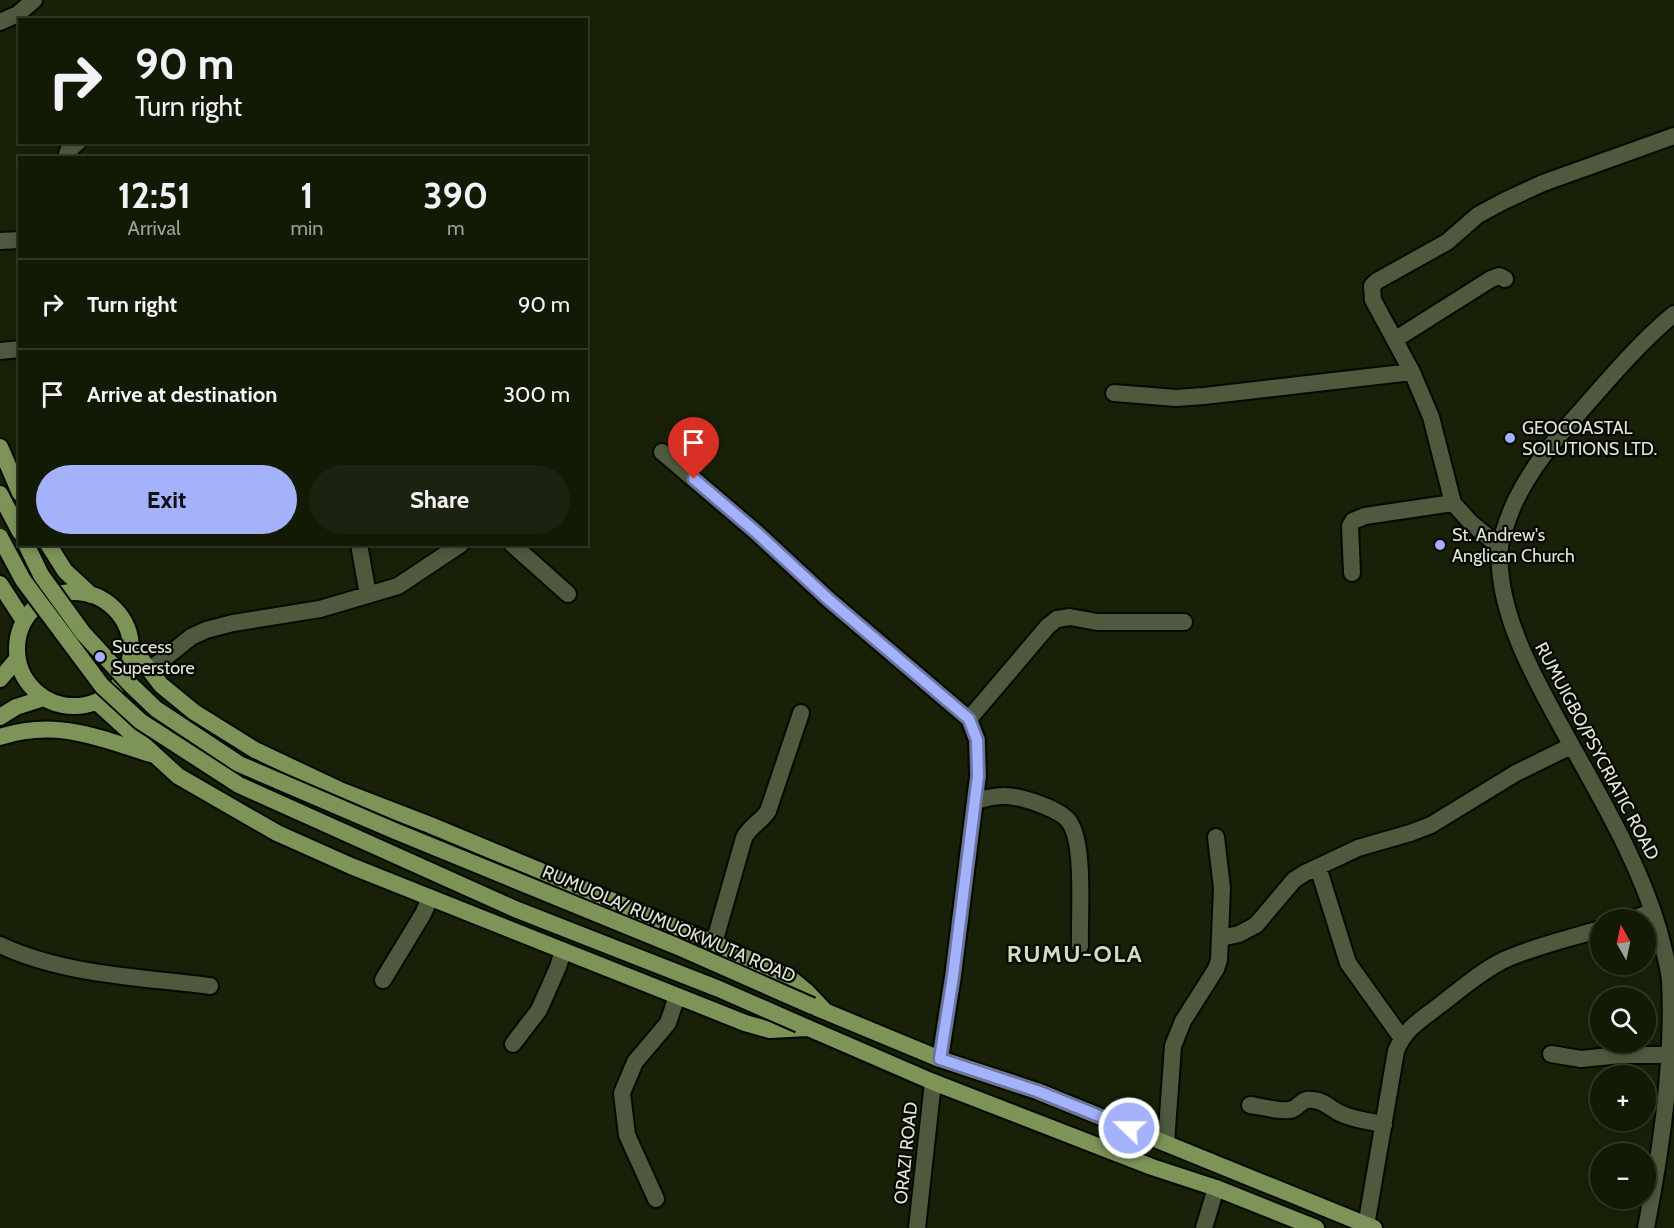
<!DOCTYPE html>
<html lang="en">
<head>
<meta charset="utf-8">
<style>
	:root { --surface:#121905; --page:#1b220f; --text:#f1f3f6; --muted:#9ca09a; --line:#313827; --accent:#a4b2fc }
	body { margin:0; font-family:Cabin,sans-serif; background:var(--page); color:var(--text); height:100vh; display:flex; flex-direction:column; font-size:22px; white-space:nowrap }
	* { box-sizing:border-box; margin:0 }
	p { font-size:20px; color:var(--muted) }
	.icon { flex:none; width:33px; height:33px; fill:none; stroke:currentColor; stroke-width:2; stroke-linecap:round; stroke-linejoin:round }
	.map { position:relative; flex:1; overflow:hidden }
	.panel { position:absolute; left:18px; top:156px; width:570px; height:390px; display:flex; flex-direction:column; background:var(--surface); border-radius:0px; box-shadow:0 3px 9px #0003,0 0 0 2px var(--line) }
	.panel>* { flex:none }
	.banner { position:absolute; left:18px; top:18px; width:570px; height:126px; border-radius:0px; box-shadow:0 3px 9px #0003,0 0 0 2px var(--line); background:#121905; color:var(--text); overflow:hidden }
	.needle { width:39px; rotate:351deg }
	.controls { position:absolute; left:1590px; top:909px; display:grid; gap:12px }
	.controls a { display:grid; place-items:center; width:66px; height:66px; border-radius:50%; background:var(--surface); box-shadow:0 3px 9px #0003,0 0 0 2px var(--line); font-size:30px }
	.pin { position:absolute; display:grid; place-items:center; width:51px; height:51px; color:#fff; margin:-62px -26px; border-radius:50% 50% 50% 0; rotate:-45deg; box-shadow:0 0 6px #0007 }
	.pin .icon { rotate:45deg }
	.me { position:absolute; width:66px; margin:-33px; rotate:292deg; stroke-linejoin:round; filter:drop-shadow(0 0 4px #0008) }
	.turn { display:flex; align-items:center; gap:21px; height:126px; padding:0 18px; font-size:27px }
	.turn .icon { width:78px; height:78px; stroke-width:2.5 }
	.turn b { display:block; font-size:42px; line-height:51px }
	.eta { display:flex; justify-content:space-evenly; align-items:center; height:102px; text-align:center }
	.eta b { font-size:36px; font-weight:700; line-height:42px }
	.cta { display:flex; gap:12px; margin-top:auto; padding:12px 18px }
	.cta a { flex:1; height:69px; border-radius:36px; background:var(--accent); color:#111; font-size:24px; font-weight:700; line-height:69px; text-align:center }
	.cta a+a { background:var(--page); color:var(--text) }
	ul { padding:0; list-style:none }
	li { display:flex; align-items:center; gap:18px; height:90px; padding:0 18px; border-top:2px solid var(--line) }
	li div { flex:1 }
	li b { display:block; font-size:22px }
	li em { font-style:normal }
	.map>svg:first-child { display:block }
</style>
</head>
<body>
<div class="map">
<svg width="1674" height="1228" viewBox="0 0 1674 1228">
	<rect width="100%" height="100%" fill="#182107"/>
	<g fill="none" stroke-linecap="round" stroke-linejoin="round">
		<g stroke="#040a00" stroke-width="20">
			<path id="minor" d="M 0,22 L 18,14 L 34,0
				M 66,158 L 68,151 L 78,142
				M 0,241 L 20,240
				M 1396,339 L 1491,279 L 1499,276 L 1505,279
				M 0,351 L 20,349
				M 1114,393 L 1176,398 L 1204,396 L 1412,372
				M 662,452 L 757,533 L 828,599 L 969,719 L 977,740 L 978,776 L 953,976 L 940,1059
				M 359,544 L 368,595
				M 512,544 L 568,594
				M 1500,547 L 1471,523 L 1453,503 L 1431,417 L 1412,372 L 1373,300 L 1372,286 L 1377,281 L 1447,242 L 1478,215 L 1504,201 L 1543,183 L 1674,136
				M 1352,573 L 1350,526 L 1353,521 L 1365,516 L 1453,503
				M 150,670 L 191,637 L 206,630 L 233,623 L 320,609 L 398,586 L 461,544
				M 969,719 L 1048,626 L 1057,619 L 1070,617 L 1097,622 L 1184,622
				M 975,801 C 984,799 994,796 1002,796 C 1018,795 1062,809 1070,823 C 1085,846 1079,917 1080,946
				M 1318,867 L 1348,963 L 1401,1037
				M 1629,920 L 1652,912
				M 1221,938 L 1239,934 L 1256,925 L 1294,880 L 1305,873 L 1358,848 L 1410,833 L 1431,825 L 1516,773 L 1571,746
				M 714,943 L 744,838 C 749,827 762,821 768,811 L 801,713
				M 0,945 C 63,975 141,977 210,986
				M 383,980 L 423,914 L 430,898
				M 513,1044 L 539,1010 L 558,967 L 563,951
				M 1551,1054 L 1581,1059 L 1621,1055 L 1671,1055
				M 1250,1105 C 1259,1106 1285,1113 1293,1109 C 1301,1105 1302,1098 1313,1100 C 1326,1101 1331,1110 1342,1114 C 1355,1120 1371,1121 1384,1125
				M 1166,1143 L 1173,1046 L 1183,1021 L 1216,969 L 1219,960 L 1222,888 L 1216,837
				M 656,1199 L 627,1135 L 622,1093 L 635,1062 L 668,1023 L 677,996
				M 1366,1226 L 1396,1051 C 1405,1028 1421,1020 1440,1005 C 1460,990 1481,971 1504,960 C 1535,946 1568,939 1600,929
				M 917,1228 L 933,1082
				M 1204,1228 L 1216,1188
				M 1646,1228 C 1661,1152 1674,1057 1670,980 C 1668,964 1663,947 1659,931 C 1640,865 1605,806 1572,746 C 1541,690 1495,614 1500,548 C 1500,541 1503,534 1505,528 C 1518,484 1548,447 1579,413 C 1609,379 1639,343 1674,314"/>
		</g>
		<g stroke="#040a00" stroke-width="20">
			<path id="primary" d="M 0,447 L 20,493
				M 0,494 L 20,532
				M 48,544 L 65,571 L 91,595
				M 0,584 L 24,621
				M17 649a57 57 0 1 1 114 0a57 57 0 1 1-114 0Z
				M 132,647 L 161,685 L 194,712 L 255,750 L 342,791 L 430,825 L 714,943 L 790,978 L 807,992 L 825,1011
				M 0,679 L 17,659
				M 97,702 L 178,776 L 277,833 L 351,866 L 745,1023 L 770,1030 L 807,1028
				M 0,717 L 16,707 L 44,698
				M 0,737 C 56,719 97,737 150,754
				M 817,1008 L 940,1059 L 1037,1091 L 1374,1228
				M 799,1024 L 933,1082 L 1152,1167 L 1216,1188 L 1316,1228"/>
		</g>
		<use href="#minor" stroke="#4e593d" stroke-width="16"/>
		<use href="#primary" stroke="#7d9358" stroke-width="16"/>
		<g stroke="#040a00" stroke-width="20" stroke-linecap="butt">
			<path id="primary-bridge" d="M 0,537 L 23,580 L 102,686 L 140,721 L 239,785 L 515,909 L 719,989 L 799,1024
				M 26,544 L 41,575 L 83,633 L 131,685 L 156,709 L 239,764 L 395,831 L 676,946 L 812,1006"/>
		</g>
		<use href="#primary-bridge" stroke="#7d9358" stroke-width="16"/>
	</g>
	<g fill="none" stroke-linecap="round" stroke-linejoin="round">
		<g stroke="#6b74a4" stroke-width="15">
			<path id="route" d="M 694,479 L 757,533 L 828,599 L 969,719 L 977,740 L 978,776 L 953,976 L 940,1059 L 1037,1091 L 1129,1128"/>
		</g>
		<use href="#route" stroke="#a4b2fc" stroke-width="10"/>
	</g>
	<g fill="#a4b2fc" stroke="#060902" stroke-width="2">
		<circle cx="1510" cy="438" r="6"/>
		<circle cx="1440" cy="545" r="6"/>
		<circle cx="100" cy="657" r="6"/>
	</g>
	<g text-anchor="middle" dominant-baseline="central" stroke-width="4.5" stroke-linejoin="round" paint-order="stroke">
		<g font-size="18" fill="#dfe6d6" stroke="#060902" text-anchor="start">
			<text x="1522" y="428">GEOCOASTAL<tspan x="1522" dy="21">SOLUTIONS LTD.</tspan></text>
			<text x="1452" y="535">St. Andrew's<tspan x="1452" dy="21">Anglican Church</tspan></text>
			<text x="112" y="647">Success<tspan x="112" dy="21">Superstore</tspan></text>
		</g>
		<g font-size="18" fill="#dfe6d6" stroke="#060902">
			<text transform="translate(1597 751) rotate(62)">RUMUIGBO/PSYCRIATIC ROAD</text>
			<text transform="translate(669 924) rotate(23)">RUMUOLA/ RUMUOKWUTA ROAD</text>
			<text transform="translate(906 1153) rotate(-84)">ORAZI ROAD</text>
		</g>
		<g font-size="24" font-weight="bold" letter-spacing="1.5" fill="#cfddbc" stroke="#060902">
			<text x="1075" y="953">RUMU-OLA</text>
		</g>
	</g>
</svg>
<div class="controls">
<a><svg class="needle" viewBox="-14 -14 28 28"><path d="M0-13l5 13h-10z" fill="#e53935"/><path d="M0 13l5-13h-10z" fill="#9ca09a"/></svg></a>
<a><svg class="icon" aria-label="search" viewBox="0 0 24 24"><circle cx="10" cy="10" r="6"/><path d="M15 15l6 6"/></svg></a>
<a>+</a>
<a>−</a>
</div>
<div class="pin" style="left:694px;top:479px;background:#d93025"><svg class="icon" aria-label="arrive" viewBox="0 0 24 24"><path d="M6 21V4h12l-3 4 3 4H6"/></svg></div>
<svg class="me" style="left:1129px;top:1128px" viewBox="-20 -20 40 40"><circle r="17" fill="#a4b2fc" stroke="#fff" stroke-width="3"/><path d="M0-11L8 9 0 5-8 9z" fill="#fff"/></svg>
<div class="banner">
<div class="turn"><svg class="icon" aria-label="right" viewBox="0 0 24 24"><path d="M7 20v-9h11M14 6l5 5-5 5"/></svg><div><b>90 m</b>Turn right</div></div>
</div>
<section class="panel">
<div class="eta">
<div><b>12:51</b><p>Arrival</p></div>
<div><b>1</b><p>min</p></div>
<div><b>390</b><p>m</p></div>
</div>
<ul>
<li><svg class="icon" aria-label="right" viewBox="0 0 24 24"><path d="M7 20v-9h11M14 6l5 5-5 5"/></svg><div><b>Turn right</b></div><em>90 m</em></li>
<li><svg class="icon" aria-label="arrive" viewBox="0 0 24 24"><path d="M6 21V4h12l-3 4 3 4H6"/></svg><div><b>Arrive at destination</b></div><em>300 m</em></li>
</ul>
<div class="cta"><a>Exit</a><a>Share</a></div>
</section>
</div>
</body>
</html>
